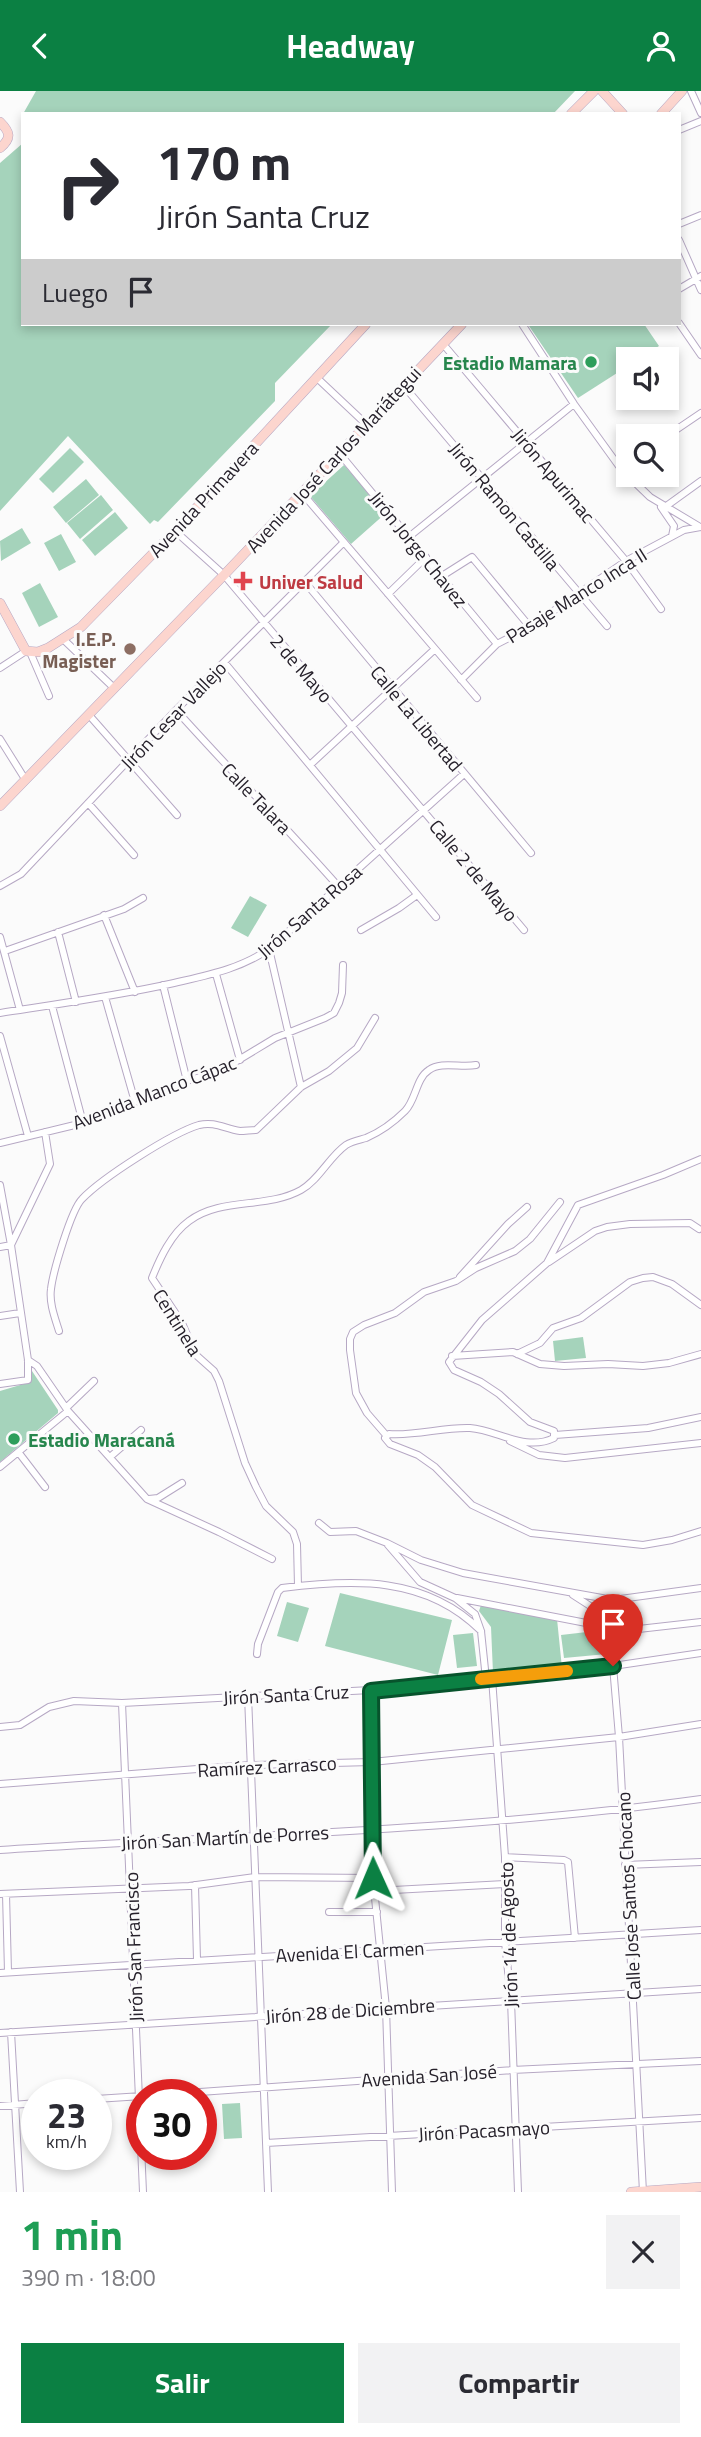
<!DOCTYPE html>
<html lang="es">
<head>
<meta charset="utf-8">
<style>
	:root { --surface:#fff; --page:#f2f2f3; --text:#2b2b33; --muted:#7c7c81; --accent:#0b8043 }
	body { margin:0; font-family:"Titillium Web",sans-serif; background:var(--page); color:var(--text); height:100vh; display:flex; flex-direction:column; font-size:26px; white-space:nowrap }
	* { box-sizing:border-box; margin:0 }
	p { font-size:23px; color:var(--muted) }
	.icon { flex:none; width:38px; height:38px; fill:none; stroke:currentColor; stroke-width:2; stroke-linecap:round; stroke-linejoin:round }
	.map { position:relative; height:2101px; overflow:hidden }
	.sheet { display:flex; flex-direction:column; background:var(--surface); flex:1 }
	.sheet>* { flex:none }
	.hud { position:absolute; left:21px; top:21px; width:660px; height:214px; border-radius:0px; box-shadow:0 4px 10px #0003; background:#fff; color:var(--text); overflow:hidden }
	.controls { position:absolute; left:616px; top:256px; display:grid; gap:14px }
	.controls a { display:grid; place-items:center; width:63px; height:63px; border-radius:0px; background:var(--surface); box-shadow:0 4px 10px #0003; font-size:35px }
	.speed { position:absolute; left:21px; top:1988px; display:flex; gap:14px; font-size:35px; font-weight:700; text-align:center }
	.speed>* { display:grid; place-content:center; width:91px; height:91px; border-radius:50%; background:var(--surface); box-shadow:0 4px 10px #0003; line-height:1 }
	.speed small { font-size:18px; font-weight:400 }
	.speed .limit { border:10px solid #d22; background:#fff; color:#111 }
	.pin { position:absolute; display:grid; place-items:center; width:60px; height:60px; color:#fff; margin:-72px -30px; border-radius:50% 50% 50% 0; rotate:-45deg; box-shadow:0 0 7px #0007 }
	.pin .icon { rotate:45deg }
	.me { position:absolute; width:77px; margin:-38px; rotate:359deg; stroke-linejoin:round; filter:drop-shadow(0 0 5px #0008) }
	.turn { display:flex; align-items:center; gap:24px; height:147px; padding:0 21px; font-size:32px }
	.turn .icon { width:91px; height:91px; stroke-width:2.5 }
	.turn b { display:block; font-size:49px; line-height:60px }
	.then { display:flex; align-items:center; height:66px; padding:0 21px; background:#0003; gap:14px; font-size:26px }
	.round { display:grid; place-items:center; flex:none; width:74px; height:74px; border-radius:0px; background:var(--page) }
	.headline { display:flex; align-items:center; justify-content:space-between; height:119px; padding:0 21px }
	h1 { font-size:42px; font-weight:700; line-height:52px; color:#1e9e55 }
	.primary-button { display:flex; gap:14px; margin-top:auto; padding:14px 21px }
	.primary-button a { flex:1; height:80px; border-radius:0px; background:var(--accent); color:#fff; font-size:28px; font-weight:700; line-height:80px; text-align:center }
	.primary-button a+a { background:var(--page); color:var(--text) }
	header { display:flex; justify-content:space-between; align-items:center; height:91px; padding:0 21px; background:var(--accent); color:#fff; font-size:32px; font-weight:700 }
	.map>svg:first-child { display:block }
</style>
</head>
<body>
<header><svg class="icon" aria-label="back" viewBox="0 0 24 24"><path d="M15 5l-7 7 7 7"/></svg>Headway<svg class="icon" aria-label="person" viewBox="0 0 24 24"><circle cx="12" cy="8" r="4"/><path d="M4 21q1-7 8-7t8 7"/></svg></header>
<div class="map">
<svg width="701" height="2101" viewBox="0 0 701 2101">
	<rect width="100%" height="100%" fill="#fbfbfb"/>
	<path fill="#a5d3bb" d="M 36,0 L 575,0 L 553,23 L 23,23 Z
		M 23,52 L 23,233 L 332,233 L 275,292 L 275,310 L 158,431 L 154,429 L 150,433 L 68,345 L 0,420 L 0,72 Z
		M 532,233 L 644,233 L 659,255 L 639,268 L 628,268 L 628,275 L 578,307 L 529,235 Z
		M 70,357 L 84,371 L 53,402 L 39,388 Z
		M 344,374 L 386,422 L 351,453 L 310,405 Z
		M 86,388 L 99,404 L 66,432 L 53,416 Z
		M 101,404 L 113,419 L 80,448 L 67,432 Z
		M 115,421 L 128,437 L 95,465 L 82,449 Z
		M 22,437 L 31,452 L 1,470 L 0,450 Z
		M 61,443 L 76,471 L 59,480 L 44,452 Z
		M 40,492 L 58,526 L 39,536 L 22,502 Z
		M 250,805 L 267,814 L 248,846 L 231,837 Z
		M 583,1246 L 586,1267 L 555,1270 L 553,1250 Z
		M 32,1280 L 58,1319 L 58,1322 L 0,1371 L 0,1300 L 27,1292 Z
		M 340,1502 L 452,1529 L 438,1584 L 325,1555 Z
		M 287,1511 L 309,1517 L 298,1551 L 277,1545 Z
		M 481,1514 L 557,1528 L 562,1577 L 493,1582 L 491,1536 L 479,1520 Z
		M 604,1539 L 607,1563 L 564,1567 L 561,1544 Z
		M 473,1542 L 477,1575 L 457,1577 L 453,1544 Z
		M 240,2012 L 242,2047 L 224,2048 L 222,2013 Z"/>
	<g fill="none" stroke-linecap="round" stroke-linejoin="round">
		<g stroke="#b6a8c4" stroke-width="8">
			<path id="street" d="M 691,0 L 701,22
				M 679,39 L 701,30
				M 679,133 L 701,124
				M 679,149 L 701,199
				M 679,198 L 701,185
				M 679,232 L 701,264
				M 522,233 L 574,313 L 621,378 L 650,406 L 700,436
				M 443,253 L 626,470 L 661,518
				M 316,286 L 367,334
				M 403,294 L 607,535
				M 667,345 L 701,322
				M 340,363 L 497,553
				M 302,402 L 477,607
				M 661,416 L 674,435 L 672,445
				M 665,416 L 701,390
				M 175,440 L 224,484 L 524,839
				M 410,445 L 574,313
				M 442,485 L 472,466 L 530,536
				M 304,490 L 531,762
				M 388,503 L 426,466
				M 63,548 L 114,597
				M 30,561 L 49,605
				M 224,571 L 436,826
				M 0,577 L 26,560
				M 461,589 L 497,553 L 530,536 L 626,470 L 684,439 L 701,436
				M 176,619 C 230,679 285,735 338,795
				M 89,624 L 177,724
				M 0,648 L 25,688
				M 311,673 L 435,558
				M 88,712 L 134,764
				M 0,795 L 21,783 L 176,619 L 344,451
				M 104,824 L 135,901
				M 361,839 L 399,817 L 417,804
				M 58,841 L 76,911
				M 0,846 L 20,919
				M 269,858 L 301,996
				M 5,860 L 124,818 L 143,807
				M 216,883 L 240,969
				M 163,894 L 187,990
				M 105,906 L 135,1011
				M 52,915 L 83,1032
				M 0,922 C 58,913 116,905 174,892 C 208,884 240,878 269,858 L 464,683
				M 0,945 L 28,1045
				M 0,1052 L 83,1032 L 187,990 L 222,979 L 275,947 L 325,927 L 334,922 L 339,912 L 342,902 L 343,874
				M 701,1068 L 663,1084 L 578,1114 L 547,1172 L 482,1229 L 449,1271 L 454,1279 L 481,1291 L 499,1303 L 530,1331 L 554,1340 L 554,1347 C 525,1361 498,1339 470,1337 C 443,1336 416,1345 389,1343 L 385,1347 L 390,1353 L 418,1364 L 435,1376 L 472,1414 L 531,1442 L 643,1454 L 672,1449 L 701,1440
				M 0,1094 L 11,1154 L 28,1269 L 28,1289 L 0,1293
				M 0,1156 L 11,1154 L 50,1073 L 45,1041
				M 549,1171 L 595,1140 L 607,1136 L 630,1133 L 690,1132 L 699,1138
				M 460,1186 L 508,1133 L 527,1116
				M 0,1225 L 20,1222
				M 59,1240 C 55,1227 49,1212 51,1198 C 53,1181 71,1119 82,1108 C 102,1087 172,1042 199,1034 C 215,1030 225,1038 240,1040 C 245,1040 251,1039 256,1039 L 301,996 L 329,980 L 357,957 L 375,927
				M 517,1263 L 540,1252 L 553,1237 L 581,1227 L 630,1191 L 643,1187 L 653,1186 L 672,1193 L 701,1214
				M 452,1265 L 513,1261 L 540,1273 L 564,1275 L 608,1273 L 643,1275 L 669,1272 L 701,1263
				M 28,1269 L 37,1275 L 68,1320 L 147,1408 L 219,1441 L 272,1468
				M 66,1317 L 94,1290
				M 386,1344 L 367,1322 L 356,1302 L 350,1259 L 350,1248 L 353,1241 L 364,1234 L 395,1222 L 424,1201 L 456,1190 L 476,1177 L 515,1160 L 530,1148 L 560,1111
				M 555,1344 L 648,1337 L 701,1326
				M 510,1350 L 539,1364 L 565,1367 L 701,1352
				M 19,1362 L 45,1396
				M 110,1366 L 141,1339
				M 0,1376 L 68,1320
				M 149,1408 L 158,1407 L 182,1392
				M 319,1432 L 330,1441 L 356,1440 L 387,1452 L 421,1469 L 463,1482 L 613,1509 L 701,1497
				M 388,1454 L 420,1491 L 455,1507 L 475,1523 L 481,1540 L 486,1588
				M 298,1495 L 297,1453 L 293,1441 L 266,1415 L 256,1396 L 245,1372 L 219,1290 L 214,1280 L 196,1264 L 182,1232 L 152,1187 C 160,1167 171,1143 189,1130 C 221,1106 267,1118 301,1099 C 319,1089 329,1066 346,1054 C 352,1050 359,1049 366,1047 C 380,1041 395,1030 405,1020 C 416,1009 416,987 429,979 C 441,970 461,977 476,974
				M 573,1504 L 612,1529
				M 457,1507 L 612,1537
				M 613,1509 L 613,1575 L 619,1646 L 643,2101
				M 612,1541 L 701,1531
				M 257,1563 L 258,1553 L 278,1501 L 282,1497 C 354,1488 426,1485 481,1540
				M 492,1587 L 505,1766 L 505,1851 L 511,1909 L 518,2101
				M 371,1599 L 373,1787 L 386,1917 L 392,2101
				M 248,1605 L 268,2101
				M 122,1612 L 143,2101
				M 0,1636 L 20,1634 L 49,1616 L 74,1610 L 122,1612 L 371,1599 L 613,1575 L 701,1562
				M 0,1693 L 250,1674 L 372,1671 L 619,1646 L 701,1633
				M 0,1759 C 234,1744 469,1740 701,1708
				M 505,1766 L 564,1769 L 568,1771 L 575,1847
				M 625,1774 L 701,1771
				M 195,1794 L 197,1869
				M 375,1800 L 505,1793
				M 0,1803 L 189,1795 L 255,1786 L 373,1787
				M 6,1803 L 8,1881
				M 329,1821 L 377,1821
				M 0,1882 L 701,1839
				M 11,1941 L 20,2101
				M 0,1942 L 701,1898
				M 158,2004 L 512,1979 L 701,1970
				M 96,2008 L 142,2005
				M 0,2015 L 37,2012
				M 266,2052 L 701,2027"/>
		</g>
		<g stroke="#b6a8c4" stroke-width="10">
			<path id="secondary" d="M 602,0 L 623,23
				M 571,23 L 594,0
				M 661,23 L 682,0
				M 0,31 C 10,41 12,47 0,57
				M 0,512 L 26,560 L 38,561 L 48,557 L 81,536 L 175,440 L 366,233
				M 0,715 L 224,484 L 462,233
				M 631,2101 L 701,2096"/>
		</g>
		<use href="#street" stroke="#fff" stroke-width="6"/>
		<use href="#secondary" stroke="#fcd5ce" stroke-width="9"/>
	</g>
	<g fill="none" stroke-linecap="round" stroke-linejoin="round">
		<g stroke="#07532c" stroke-width="18">
			<path id="route" d="M 373,1787 L 371,1600 L 613,1575"/>
		</g>
		<use href="#route" stroke="#0b8043" stroke-width="12"/>
		<path stroke="#f59e0b" stroke-width="12" d="M 481,1588 L 567,1580"/>
	</g>
	<g fill="#2e9e5b" stroke="#fbfbfb" stroke-width="2.5">
		<circle cx="591" cy="271" r="7"/>
		<circle cx="14" cy="1348" r="7"/>
	</g>
	<path fill="#e0444e" stroke="#fbfbfb" stroke-width="2.5" d="M239.5 479.5h7v7h7v7h-7v7h-7v-7h-7v-7h7z"/>
	<circle fill="#8d6e63" stroke="#fbfbfb" stroke-width="2.5" cx="130" cy="558" r="7"/>
	<g text-anchor="middle" dominant-baseline="central" stroke-width="6" stroke-linejoin="round" paint-order="stroke">
		<g font-size="19" font-weight="bold" fill="#27864d" stroke="#fbfbfb" text-anchor="end">
			<text x="577" y="271">Estadio Mamara</text>
			<text x="28" y="1348" text-anchor="start">Estadio Maracaná</text>
		</g>
		<g font-size="19" fill="#26212b" stroke="#fbfbfb">
			<text transform="translate(333 368) rotate(-47)">Avenida José Carlos Mariátegui</text>
			<text transform="translate(554 384) rotate(50)">Jirón Apurimac</text>
			<text transform="translate(203 408) rotate(-47)">Avenida Primavera</text>
			<text transform="translate(505 415) rotate(50)">Jirón Ramon Castilla</text>
			<text transform="translate(419 458) rotate(51)">Jirón Jorge Chavez</text>
			<text transform="translate(576 504) rotate(-32)">Pasaje Manco Inca II</text>
			<text transform="translate(302 577) rotate(49)">2 de Mayo</text>
			<text transform="translate(173 624) rotate(-46)">Jirón Cesar Vallejo</text>
			<text transform="translate(417 627) rotate(50)">Calle La Libertad</text>
			<text transform="translate(257 707) rotate(46)">Calle Talara</text>
			<text transform="translate(474 779) rotate(50)">Calle 2 de Mayo</text>
			<text transform="translate(309 820) rotate(-41)">Jirón Santa Rosa</text>
			<text transform="translate(154 1001) rotate(-21)">Avenida Manco Cápac</text>
			<text transform="translate(178 1231) rotate(58)">Centinela</text>
			<text transform="translate(286 1603) rotate(-3)">Jirón Santa Cruz</text>
			<text transform="translate(267 1675) rotate(-3)">Ramírez Carrasco</text>
			<text transform="translate(225 1746) rotate(-3)">Jirón San Martín de Porres</text>
			<text transform="translate(628 1805) rotate(-93)">Calle Jose Santos Chocano</text>
			<text transform="translate(508 1844) rotate(-92)">Jirón 14 de Agosto</text>
			<text transform="translate(133 1856) rotate(-92)">Jirón San Francisco</text>
			<text transform="translate(350 1860) rotate(-3)">Avenida El Carmen</text>
			<text transform="translate(350 1919) rotate(-4)">Jirón 28 de Diciembre</text>
			<text transform="translate(429 1984) rotate(-4)">Avenida San José</text>
			<text transform="translate(484 2039) rotate(-3)">Jirón Pacasmayo</text>
		</g>
		<g font-size="19" font-weight="bold" fill="#be3a42" stroke="#fbfbfb" text-anchor="start">
			<text x="259" y="490">Univer Salud</text>
		</g>
		<g font-size="19" font-weight="bold" fill="#785e54" stroke="#fbfbfb" text-anchor="end">
			<text x="116" y="547">I.E.P.<tspan x="116" dy="22">Magister</tspan></text>
		</g>
	</g>
</svg>
<div class="controls">
<a><svg class="icon" aria-label="sound" viewBox="0 0 24 24"><path d="M4 9h4l5-4v14l-5-4H4zM17 9q2 3 0 6"/></svg></a>
<a><svg class="icon" aria-label="search" viewBox="0 0 24 24"><circle cx="10" cy="10" r="6"/><path d="M15 15l6 6"/></svg></a>
</div>
<div class="speed"><div>23<small>km/h</small></div><div class="limit">30</div></div>
<div class="pin" style="left:613px;top:1575px;background:#d93025"><svg class="icon" aria-label="arrive" viewBox="0 0 24 24"><path d="M6 21V4h12l-3 4 3 4H6"/></svg></div>
<svg class="me" style="left:373px;top:1787px" viewBox="-20 -20 40 40"><path d="M0-17L14 15 0 8-14 15z" fill="#0b8043" stroke="#fff" stroke-width="4"/></svg>
<div class="hud">
<div class="turn"><svg class="icon" aria-label="right" viewBox="0 0 24 24"><path d="M7 20v-9h11M14 6l5 5-5 5"/></svg><div><b>170 m</b>Jirón Santa Cruz</div></div>
<div class="then">Luego<svg class="icon" aria-label="arrive" viewBox="0 0 24 24"><path d="M6 21V4h12l-3 4 3 4H6"/></svg></div>
</div>
</div>
<section class="sheet">
<div class="headline"><div><h1>1 min</h1><p>390 m · 18:00</p></div><a class="round"><svg class="icon" aria-label="close" viewBox="0 0 24 24"><path d="M6 6l12 12M18 6L6 18"/></svg></a></div>
<div class="primary-button"><a>Salir</a><a>Compartir</a></div>
</section>
</body>
</html>
